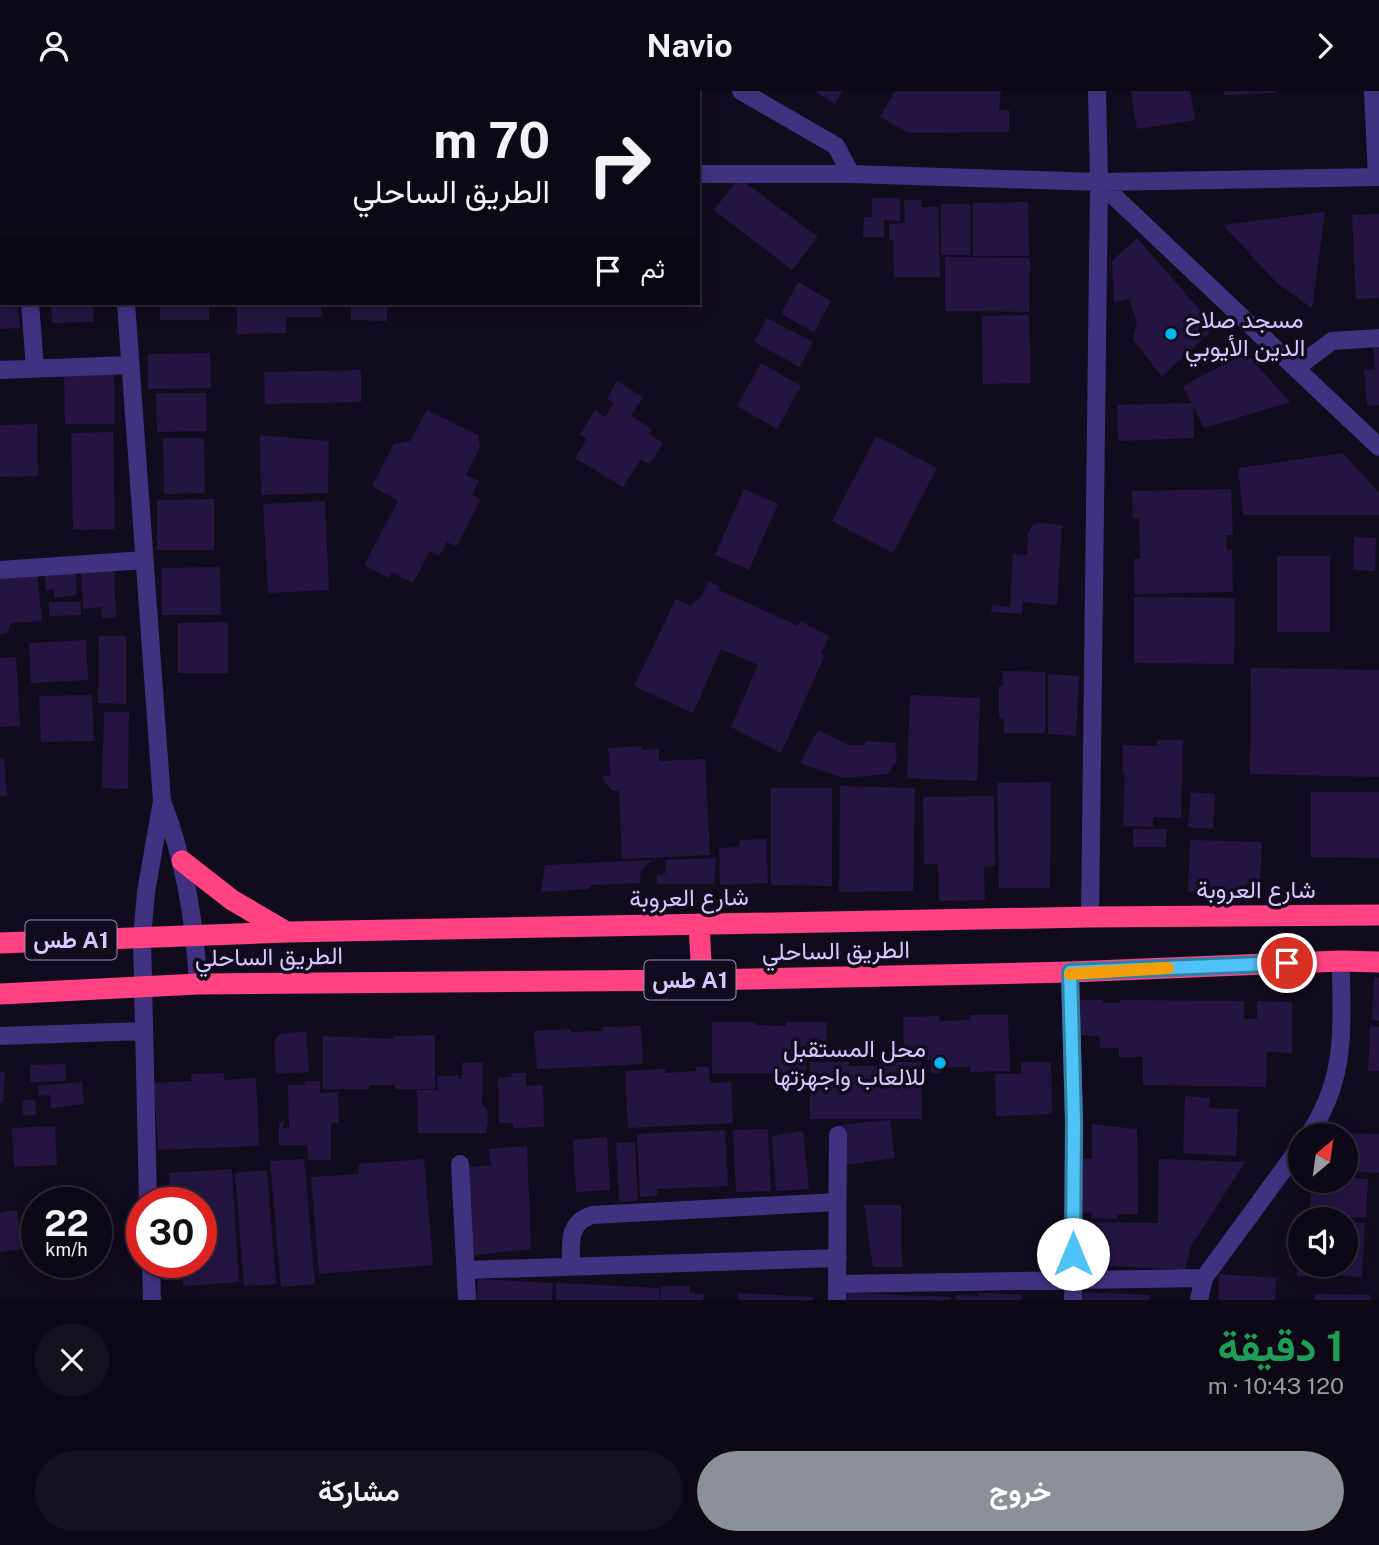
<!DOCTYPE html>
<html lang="ar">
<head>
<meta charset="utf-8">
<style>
  :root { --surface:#0d0816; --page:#16111f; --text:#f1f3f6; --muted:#9a9aa1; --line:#2d2935; --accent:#8c9099 }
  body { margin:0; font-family:"Public Sans",Vazirmatn,sans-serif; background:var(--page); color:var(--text); direction:rtl; height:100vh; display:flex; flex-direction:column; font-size:26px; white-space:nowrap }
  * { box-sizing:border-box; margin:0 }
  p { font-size:23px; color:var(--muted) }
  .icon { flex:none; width:38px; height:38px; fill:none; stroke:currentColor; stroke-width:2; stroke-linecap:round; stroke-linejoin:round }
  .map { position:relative; height:1209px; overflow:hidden; direction:ltr }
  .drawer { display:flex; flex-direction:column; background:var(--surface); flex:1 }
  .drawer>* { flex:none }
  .banner { position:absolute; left:0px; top:0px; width:700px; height:214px; box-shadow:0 4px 18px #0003,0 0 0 2px var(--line); direction:rtl; background:#0d0816; color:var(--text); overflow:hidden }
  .needle { width:46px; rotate:29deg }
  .fabs { position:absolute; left:1288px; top:1032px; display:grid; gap:14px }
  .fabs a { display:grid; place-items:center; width:70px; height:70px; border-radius:50%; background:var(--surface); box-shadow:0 4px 18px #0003,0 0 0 2px var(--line); font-size:35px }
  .speed { position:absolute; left:21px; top:1096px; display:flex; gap:14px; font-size:35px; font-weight:700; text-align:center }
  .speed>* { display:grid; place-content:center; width:91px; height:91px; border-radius:50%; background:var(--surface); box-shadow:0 4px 18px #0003,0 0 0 2px var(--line); line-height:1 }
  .speed small { font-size:18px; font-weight:400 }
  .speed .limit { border:10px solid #d22; background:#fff; color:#111 }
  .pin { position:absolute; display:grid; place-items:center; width:60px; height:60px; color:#fff; margin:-30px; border:4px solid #fff; border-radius:50%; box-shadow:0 2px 7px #0007 }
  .me { position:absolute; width:77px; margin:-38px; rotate:0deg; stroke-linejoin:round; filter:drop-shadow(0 0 5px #0008) }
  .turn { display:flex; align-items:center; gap:24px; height:147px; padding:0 35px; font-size:32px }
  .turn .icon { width:91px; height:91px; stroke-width:2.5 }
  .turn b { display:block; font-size:49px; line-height:60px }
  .then { display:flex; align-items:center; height:66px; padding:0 35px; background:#0003; gap:14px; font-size:26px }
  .round { display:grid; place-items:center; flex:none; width:74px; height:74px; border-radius:37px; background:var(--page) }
  .head { display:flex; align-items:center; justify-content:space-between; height:119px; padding:0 35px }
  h1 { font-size:42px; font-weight:700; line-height:52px; color:#1e9e55 }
  .cta { display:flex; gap:14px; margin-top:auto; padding:14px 35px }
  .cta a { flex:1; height:80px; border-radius:42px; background:var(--accent); color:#fff; font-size:28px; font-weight:700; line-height:80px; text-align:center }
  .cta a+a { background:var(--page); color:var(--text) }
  header { display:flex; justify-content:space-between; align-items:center; height:91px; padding:0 35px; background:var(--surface); font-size:32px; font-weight:700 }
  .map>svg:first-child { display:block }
</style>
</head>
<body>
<header><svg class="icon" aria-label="forward" viewBox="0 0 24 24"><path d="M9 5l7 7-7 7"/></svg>Navio<svg class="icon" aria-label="person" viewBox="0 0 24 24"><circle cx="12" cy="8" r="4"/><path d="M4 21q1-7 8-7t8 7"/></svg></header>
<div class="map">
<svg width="1379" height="1209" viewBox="0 0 1379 1209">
  <rect width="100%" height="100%" fill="#110b1e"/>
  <!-- building -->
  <path fill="#241540" d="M815 0H843L835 13Z
    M895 0H1001L999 19H1009V41L909 42 880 26Z
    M1131 0H1190L1195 29 1137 38Z
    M1224 0H1275V2L1224 4Z
    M739 87 818 146 792 179 714 119Z
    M872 107H900V130L884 129V146H863L864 126H872Z
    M904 109H921V116H938L940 186H894L893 149H889V133L905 132Z
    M1028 111 1029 165H973V112Z
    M941 113H970V164H941Z
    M1325 121 1312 217 1277 192 1223 134Z
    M1379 123V207L1356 208 1352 124Z
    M1137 147 1215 236 1162 286 1133 248 1137 231 1129 208 1114 211 1112 170Z
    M945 166 1030 167 1029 221 945 220Z
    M798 191 831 210 814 241 781 223Z
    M0 212H18L20 237 0 238Z
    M51 212H93L94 231 52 232Z
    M160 212H209V229H160Z
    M237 212H321L322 226H286V242L237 243Z
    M351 212H387V230L351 229Z
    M1029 224 1031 292 983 293 982 225Z
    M767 227 813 251 800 276 754 251Z
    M1373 252H1379V314L1367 315 1364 279 1375 278Z
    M210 262 211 297 148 298V263Z
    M1246 262 1290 311 1204 337 1183 295Z
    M761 272 801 295 777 338 737 315Z
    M64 277H114L115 333H65Z
    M361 279V311L265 313 264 281Z
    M617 290 643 306 631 325 652 338 649 343 663 352 649 374 641 368 623 396 575 367 587 347 580 344 595 319 605 326 614 312 607 308Z
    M156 302H206L207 340 157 341Z
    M1193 312 1194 347 1118 350 1117 314Z
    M427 319 478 344 480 356 466 384 479 390 472 404 481 408 456 456 447 451 439 465 430 460 413 492 392 481 388 487 364 474 398 410 372 395 394 353 410 350Z
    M37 333 38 385 0 386V334Z
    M113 341 115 438 73 439 71 342Z
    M260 344 329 350 328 402 261 404Z
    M876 345 937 377 893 462 832 430Z
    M163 347H204L205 402 164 403Z
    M1343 362 1379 402V424H1243L1238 377Z
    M744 398 778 413 749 479 715 464Z
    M1231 398 1233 444H1226L1227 459 1232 458 1233 501 1135 503 1134 468H1140L1139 427H1133L1132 400Z
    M214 408V459H157V409Z
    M325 410 329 499 268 502 263 413Z
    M1039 432 1062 434 1057 514 1023 511 1022 523 991 521 992 514 1010 516 1013 463 1027 464 1028 442 1032 435Z
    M1354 446 1376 447 1375 480 1353 479Z
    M1277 465H1330V541H1277Z
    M75 476 77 504 54 507V498L46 499 44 478Z
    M114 476 116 527H102L101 516 83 518 81 478Z
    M220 476 221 524H162L161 477Z
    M37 481 42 530 11 532 7 542 0 543V484Z
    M709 490 720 496 719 499 798 535 800 530 829 545 821 563 825 564 781 662 731 636 758 574 721 558 693 622 634 595 676 508 690 515 700 507Z
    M1134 506 1235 507 1234 573 1134 572Z
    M49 511H81V524L49 525Z
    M228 531V582H178V532Z
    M99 545H126V613L98 612Z
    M86 549 88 589 31 592 29 552Z
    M16 566 20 635 0 636V567Z
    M1251 577 1379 579V686L1250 683Z
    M1002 580 1045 581V642H1004V627H999V595H1003Z
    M1048 583 1079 585 1076 645 1048 643Z
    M92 604 94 650 41 651 39 605Z
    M910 604 980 607 977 690 907 687Z
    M104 621H129L128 698 102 697Z
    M818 639 848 654H865L866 650 895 652 897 669 888 683 843 687 800 672Z
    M1157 649H1183L1181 727 1153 726V736L1123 735 1125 682H1122L1123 654 1157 655Z
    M642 655V659L659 658V670L705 668 710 764 622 768 619 700H612L604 690 603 685 611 684 608 657Z
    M0 667H4L7 705H0Z
    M1051 691 1050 797H999L997 692Z
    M840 695 915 697 913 800 839 801Z
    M771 697H832V795L771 794Z
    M1191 701 1215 703 1213 738 1188 736Z
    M1311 701H1379V767L1311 766Z
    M994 705 995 775 984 776 985 809 939 810 938 773H924L923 706Z
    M1133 738H1166V756H1133Z
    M766 748 768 792 720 794 719 757 739 756 740 749Z
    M1190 749 1262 751 1260 793 1248 792 1239 803 1188 801Z
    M716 767 714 793H657V784L665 783 666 769Z
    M652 769 641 779 640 792 591 794 588 798 541 801 545 774Z
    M1374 886 1379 887V930L1372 929Z
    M1078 909H1103V912H1120L1121 909 1244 910V928H1257V910L1292 911V962L1267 961 1266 996 1143 994V966H1119V957H1100L1099 945 1078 944Z
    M970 924H1008L1010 980 970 981V976H941V982H931V969H904L903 926 939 925V930L970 929Z
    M712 931H755V934L786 935V931H827L826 968 805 969 806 982H712Z
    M641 935 643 973 537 978 534 940 571 938V941L602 940V936Z
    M1370 935 1379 936V980H1368Z
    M306 940 309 981 276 983 274 951 279 943Z
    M435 944V998H395V994H369V998H323V945L394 948V945Z
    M483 971 482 1013 487 1019 488 1029 486 1042H418L417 999H438L437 986 458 984V988H462V972Z
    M810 971H849V975H879L880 971H921L922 1028H810Z
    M1021 971H1051L1052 1023 996 1025 995 983H1021Z
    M65 973 66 990 30 991V974Z
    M696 976H709L710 992 731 991 733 1032 628 1037 625 980 665 978V982L696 980Z
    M0 981H5L3 1012H0Z
    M224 982V989L256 987 259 1055 158 1059 154 992 191 990V983Z
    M511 982H526V995L543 994 544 1036 513 1037V1032H499L498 987 512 986Z
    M305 990H320V1002L338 1001 339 1032H331V1069H308L307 1054H279V1031L284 1030 283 1037H289L288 994H305Z
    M82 991 84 1013 51 1017 50 1004 39 1005 38 995Z
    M1185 1005 1210 1007 1209 1017 1238 1018 1236 1065 1183 1062Z
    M22 1009H35L36 1024 23 1025Z
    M890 1029 895 1067 844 1074 839 1034Z
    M1092 1033 1137 1038 1138 1123H1117V1128L1091 1127 1092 1122 1076 1121 1079 1067 1092 1068Z
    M55 1035 57 1074 14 1076 12 1037Z
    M768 1038 771 1100 736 1101 733 1039Z
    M725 1039 728 1095 657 1098V1105L640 1106 637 1043Z
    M803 1040 809 1098 776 1100 772 1045Z
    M1343 1042 1379 1043V1082L1346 1080V1045H1343Z
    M607 1046 610 1099 576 1101 573 1049Z
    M635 1051 638 1110 619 1111 616 1052Z
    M527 1055 531 1158 469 1165 463 1077 491 1074 489 1058Z
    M304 1068 315 1193 281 1196 270 1070Z
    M424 1068 433 1174 319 1183 311 1086 359 1083 358 1073Z
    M1159 1068 1245 1071 1190 1157 1185 1179 1076 1173 1078 1131 1158 1132Z
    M232 1078 239 1191 183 1195 182 1171H201V1111H171L169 1082Z
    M267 1079 276 1193 244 1195 235 1082Z
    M1346 1086 1368 1088 1366 1127 1310 1124 1311 1090H1346Z
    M864 1114H901L902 1176H873Z
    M17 1119 22 1158 0 1161V1122Z
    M1346 1131 1365 1132 1362 1186 1333 1184V1174H1346Z
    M1298 1156H1300V1174H1324V1186L1297 1185Z
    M1219 1183 1276 1187 1275 1209H1218Z
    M478 1188 553 1192 552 1209H477Z
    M556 1192 659 1197V1209H556Z
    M661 1195H690L689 1202 704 1203 703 1209H660Z
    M1078 1201 1150 1204V1209H1077Z
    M738 1202 813 1206V1209H738Z
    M847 1202 951 1206V1209H847Z
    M979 1202 1022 1204V1209H955L956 1204 978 1205Z
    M1315 1203 1370 1204V1209H1315Z"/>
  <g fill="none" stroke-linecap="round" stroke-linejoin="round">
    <!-- street -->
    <path stroke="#413280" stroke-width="18" d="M11 0 12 2
      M108 0V2
      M214 0V2
      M358 0V2
      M741 0 836 55 851 83
      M1373 0 1377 86
      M491 2V0
      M0 62H2
      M698 83H851L1099 91 1379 86
      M1099 91 1379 356
      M30 212 35 277
      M126 212 162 710C185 770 195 829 198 893
      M1296 277 1332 250 1379 247
      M0 279 130 274
      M0 479 144 469
      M1090 826 1099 91 1097 0
      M1070 881 1074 1031 1073 1209
      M0 945 143 940
      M1308 1045C1348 985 1341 938 1341 870
      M460 1073 467 1209
      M148 1111 142 847 146 801 162 710
      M151 1171 152 1209
      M571 1175C571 1153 567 1132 592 1124L837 1111
      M466 1179 838 1167
      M837 1193 1204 1187
      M837 1209 838 1044
      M1199 1209 1204 1187 1300 1056"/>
    <!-- highway -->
    <path stroke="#ff4282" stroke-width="21" d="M182 770 232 809 285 840
      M699 833 702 889
      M0 852 287 841 1090 826 1379 824
      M0 903 198 893 702 889 1070 881 1341 870 1379 871"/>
  </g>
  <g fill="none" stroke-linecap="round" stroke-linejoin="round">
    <!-- route casing -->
    <g stroke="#337fa1" stroke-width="18">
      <path id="route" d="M1073 1163 1074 1031 1070 881 1287 872"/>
    </g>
    <!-- route -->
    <use href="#route" stroke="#4fc3f7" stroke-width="12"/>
    <!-- slow -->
    <path stroke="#f59e0b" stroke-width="12" d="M1070 883 1168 877"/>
  </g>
  <!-- markers -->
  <g fill="#00b7f2" stroke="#110b1e" stroke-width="2.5">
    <circle cx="1171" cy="243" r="7"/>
    <circle cx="940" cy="972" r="7"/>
  </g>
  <g text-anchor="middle" stroke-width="7" stroke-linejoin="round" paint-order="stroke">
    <!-- shield labels -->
    <g fill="#110b1e" stroke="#9b8fbc" stroke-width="2">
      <rect x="25.5" y="829.5" width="91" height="39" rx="5"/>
      <rect x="644.5" y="869.5" width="91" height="39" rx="5"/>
    </g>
    <g font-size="23" font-weight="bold" fill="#d6c7ff">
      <text x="71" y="857">طس A1</text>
      <text x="690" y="897">طس A1</text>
    </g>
    <!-- poi labels -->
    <g font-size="24" fill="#d6c7ff" stroke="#110b1e" text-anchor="start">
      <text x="1185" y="237">مسجد صلاح<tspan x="1185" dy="28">الدين الأيوبي</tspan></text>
      <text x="926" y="966" text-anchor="end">محل المستقبل<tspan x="926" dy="28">للالعاب واجهزتها</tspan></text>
    </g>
    <!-- street labels -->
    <g font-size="24" fill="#d6c7ff" stroke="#110b1e">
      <text x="1256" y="807">شارع العروبة</text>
      <text transform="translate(689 807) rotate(-1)" y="8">شارع العروبة</text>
      <text transform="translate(836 860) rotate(-1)" y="8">الطريق الساحلي</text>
      <text transform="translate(269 866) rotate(-1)" y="8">الطريق الساحلي</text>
    </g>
  </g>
</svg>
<div class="fabs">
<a><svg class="needle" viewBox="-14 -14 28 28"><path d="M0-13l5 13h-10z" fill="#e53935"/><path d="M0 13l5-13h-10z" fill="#9a9aa1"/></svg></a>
<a><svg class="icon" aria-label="sound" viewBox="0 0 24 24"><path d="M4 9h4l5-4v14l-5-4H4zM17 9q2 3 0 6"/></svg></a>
</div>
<div class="speed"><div>22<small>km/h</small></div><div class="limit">30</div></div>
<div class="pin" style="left:1287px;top:872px;background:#d93025"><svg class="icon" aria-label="arrive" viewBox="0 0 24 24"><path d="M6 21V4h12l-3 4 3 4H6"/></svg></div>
<svg class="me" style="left:1073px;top:1163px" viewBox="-20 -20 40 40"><circle r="19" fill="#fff"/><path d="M0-13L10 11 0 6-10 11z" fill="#4fc3f7"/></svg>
<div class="banner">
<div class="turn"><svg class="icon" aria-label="right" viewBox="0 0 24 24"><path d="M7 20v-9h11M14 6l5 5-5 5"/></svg><div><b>70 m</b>الطريق الساحلي</div></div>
<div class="then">ثم<svg class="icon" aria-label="arrive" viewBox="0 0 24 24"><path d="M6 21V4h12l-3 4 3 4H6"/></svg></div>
</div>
</div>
<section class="drawer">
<div class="head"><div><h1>1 دقيقة</h1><p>120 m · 10:43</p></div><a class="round"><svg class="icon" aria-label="close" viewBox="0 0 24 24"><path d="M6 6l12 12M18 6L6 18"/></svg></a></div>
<div class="cta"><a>خروج</a><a>مشاركة</a></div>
</section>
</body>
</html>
